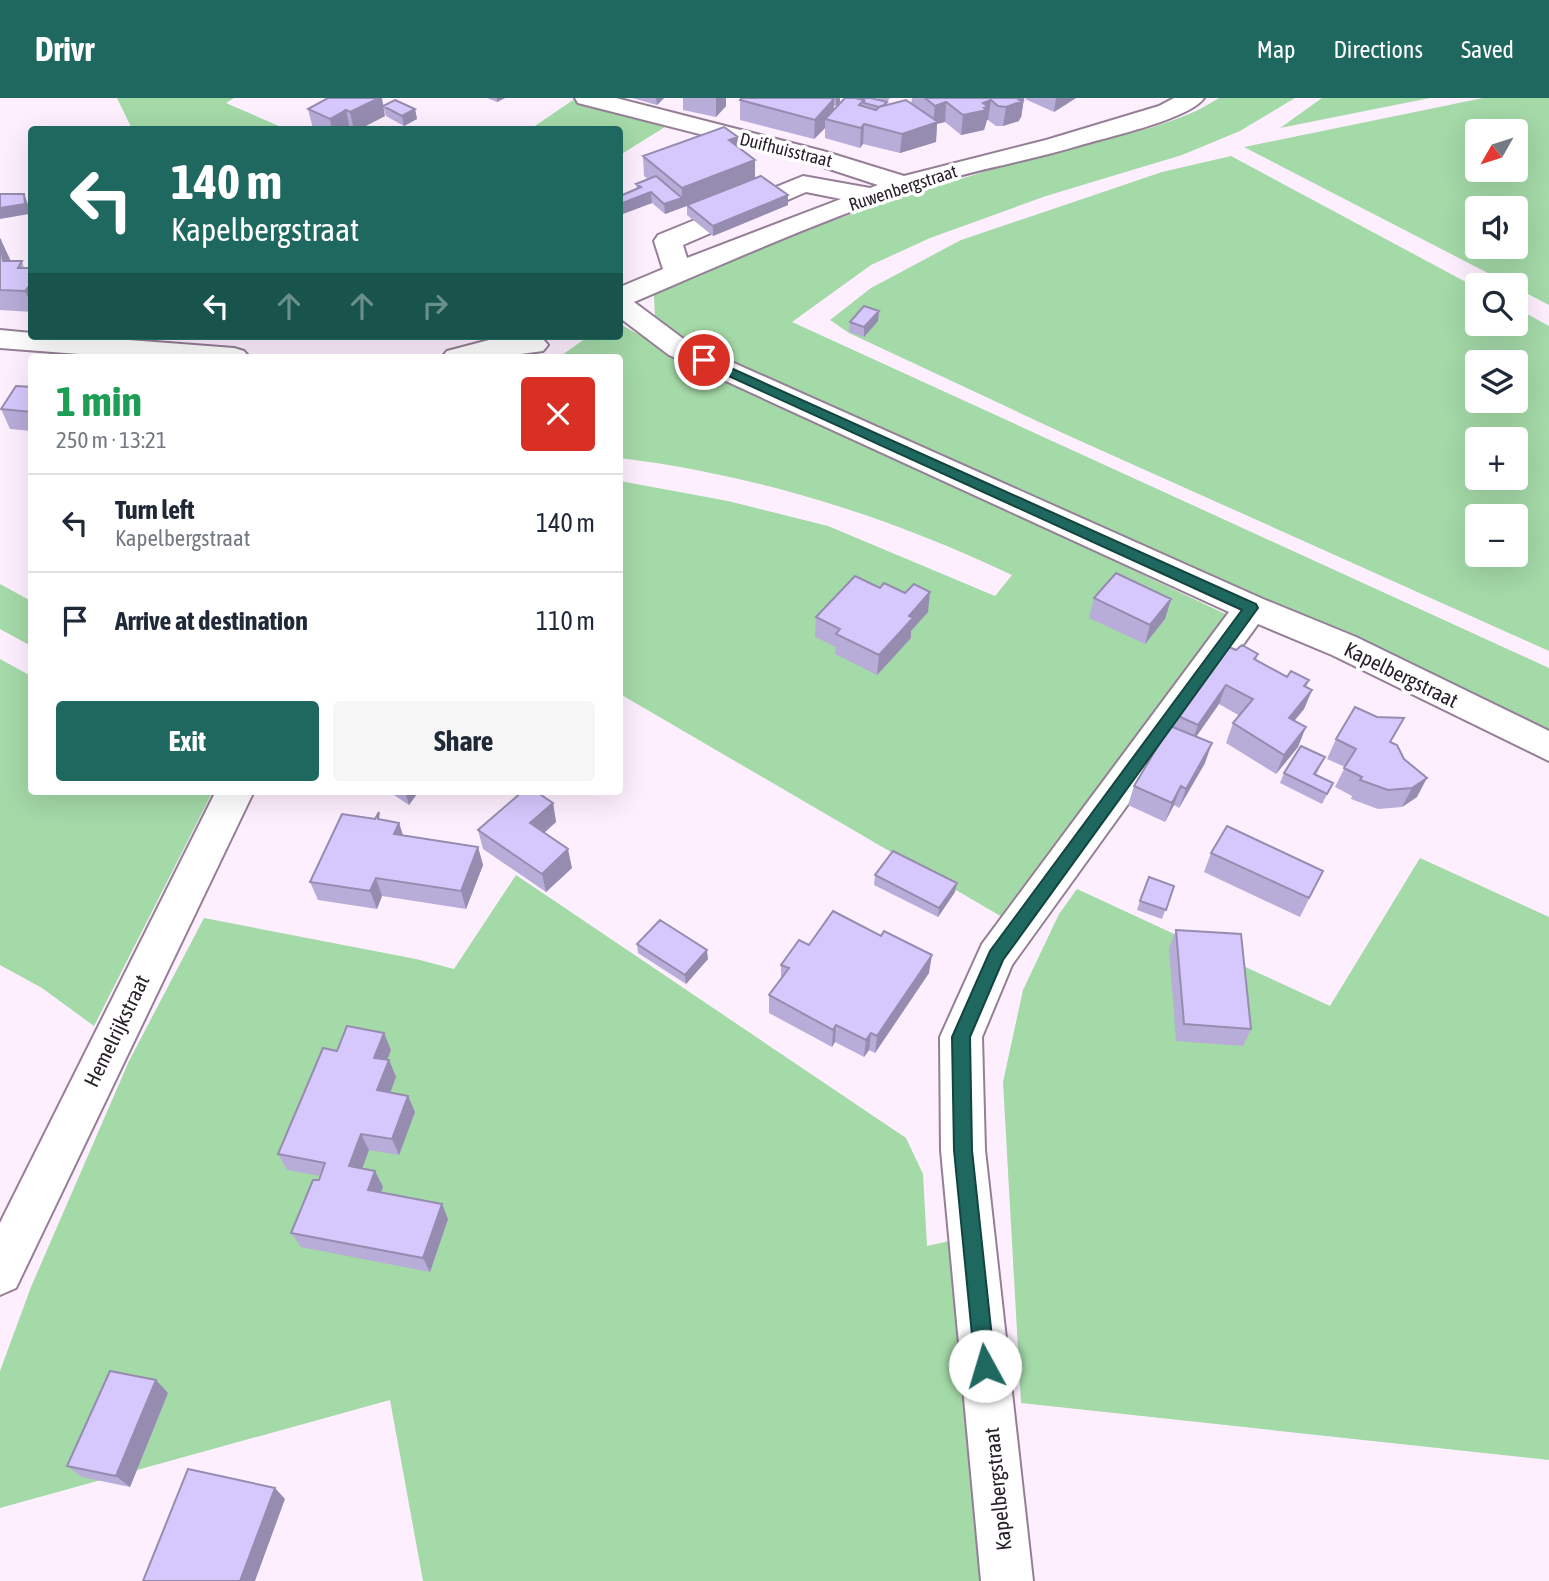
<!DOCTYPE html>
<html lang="en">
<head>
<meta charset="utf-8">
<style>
  :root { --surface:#fff; --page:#f6f6f7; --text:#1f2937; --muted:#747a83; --line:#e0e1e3; --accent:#1f6860 }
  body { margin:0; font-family:"Asap Condensed",sans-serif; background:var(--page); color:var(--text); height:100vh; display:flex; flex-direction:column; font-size:26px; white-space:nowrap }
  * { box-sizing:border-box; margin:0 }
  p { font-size:23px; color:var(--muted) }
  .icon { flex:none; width:38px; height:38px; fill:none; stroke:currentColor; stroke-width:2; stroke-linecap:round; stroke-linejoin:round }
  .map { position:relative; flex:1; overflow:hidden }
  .details { position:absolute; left:28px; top:256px; width:595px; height:441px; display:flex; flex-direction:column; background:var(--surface); border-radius:7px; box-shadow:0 7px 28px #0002 }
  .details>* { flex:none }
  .top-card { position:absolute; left:28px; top:28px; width:595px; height:214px; border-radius:7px; box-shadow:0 7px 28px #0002; background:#1f6860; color:#fff; overflow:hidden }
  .needle { width:46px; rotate:231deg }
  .tools { position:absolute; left:1465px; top:21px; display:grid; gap:14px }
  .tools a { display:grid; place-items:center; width:63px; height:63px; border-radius:7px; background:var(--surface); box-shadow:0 7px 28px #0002; font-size:35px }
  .pin { position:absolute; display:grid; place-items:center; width:60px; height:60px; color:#fff; margin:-30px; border:4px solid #fff; border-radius:50%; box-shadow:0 2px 7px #0007 }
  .me { position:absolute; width:77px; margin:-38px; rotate:354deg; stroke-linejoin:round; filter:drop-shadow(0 0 5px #0008) }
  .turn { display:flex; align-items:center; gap:24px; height:147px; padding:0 28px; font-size:32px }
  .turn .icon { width:91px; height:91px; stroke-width:2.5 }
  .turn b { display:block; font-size:49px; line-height:60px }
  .lanes { display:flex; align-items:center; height:66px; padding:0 28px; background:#0003; justify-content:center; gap:35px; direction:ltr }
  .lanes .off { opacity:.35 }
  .round { display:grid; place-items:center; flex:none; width:74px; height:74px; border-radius:7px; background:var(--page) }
  .summary { display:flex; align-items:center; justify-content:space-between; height:119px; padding:0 28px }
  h1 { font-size:42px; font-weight:700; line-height:52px; color:#1e9e55 }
  .primary-button { display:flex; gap:14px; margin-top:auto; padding:14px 28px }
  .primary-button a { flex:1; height:80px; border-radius:7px; background:var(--accent); color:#fff; font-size:28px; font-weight:700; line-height:80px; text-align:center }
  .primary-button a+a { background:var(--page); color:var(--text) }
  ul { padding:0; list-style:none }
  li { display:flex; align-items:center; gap:21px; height:98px; padding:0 28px; border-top:2px solid var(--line) }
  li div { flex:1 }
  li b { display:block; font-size:26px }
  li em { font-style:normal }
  header { display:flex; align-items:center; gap:42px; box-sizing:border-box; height:98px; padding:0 35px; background:var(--accent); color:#fff }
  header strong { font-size:33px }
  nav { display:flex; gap:38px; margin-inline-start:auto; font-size:24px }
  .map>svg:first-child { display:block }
</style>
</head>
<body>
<header>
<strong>Drivr</strong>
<nav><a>Map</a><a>Directions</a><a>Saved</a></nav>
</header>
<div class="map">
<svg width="1549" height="1483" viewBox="0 0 1549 1483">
  <rect width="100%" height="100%" fill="#feefff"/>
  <!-- green -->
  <path fill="#a4d9a8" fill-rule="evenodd" d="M117 0H234L226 5 286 31H132Z
    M1219 0H1295L1240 33 1182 57 1046 98 930 140 871 167 792 224 1549 570V637L680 242 655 221 654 196C773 139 900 98 1027 61 1086 43 1168 34 1219 0Z
    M1322 0H1430L1280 30Z
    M1483 0H1549V207L1516 190V187H1511L1244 49ZM1477 33H1516V72H1477ZM1477 110H1516V149H1477Z
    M573 2 665 29 620 57V32H529Z
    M1231 58 1477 190V226H1516V210L1549 228V553L1067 337 849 235 830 222 871 190 961 142 1162 74ZM1477 264H1516V303H1477ZM1477 341H1516V380H1477ZM1477 418H1516V457H1477Z
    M620 226 705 274 921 371 1236 521 1009 823 620 596V383L728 403 828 428 995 498 1012 477C888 418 756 377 620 360V259H559L589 238H620Z
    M0 486 31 503V548L0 531Z
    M0 561 31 578 32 693H213L94 928 42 890 0 867Z
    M1420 760 1549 819V1362L1021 1305 1003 984 1023 892 1059 816 1077 791 1330 908Z
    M516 777 906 1040 923 1076 927 1148 962 1140 987 1483H423L390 1302 0 1410V1273L31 1189 129 963 204 820 416 861 454 871Z"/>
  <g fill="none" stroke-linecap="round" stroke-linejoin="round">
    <!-- minor casing -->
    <g stroke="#957f96" stroke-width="4">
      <path id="minor" d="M575 0H616L823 53 904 78 1046 42 1159 8 1174 0H1204C1190 21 1108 39 1081 47 1025 64 966 73 911 92 817 124 725 165 634 204L689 245 1263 501 1356 539 1549 633V663L1332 557 1258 526 1012 867 982 939 985 1052 1033 1483H981L941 1052 940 939 982 846 1229 514 669 257 620 220V189L663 171 654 143 658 137 803 78 870 90 878 87 805 63 578 5ZM806 94 841 101 687 160 683 147Z
        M0 232 32 235V238H76L234 250 244 253 249 259H118L0 250Z
        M533 238 543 241 548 247 543 253 499 259H442L447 253 489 242Z
        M216 693H254L16 1190 0 1197V1125Z"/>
    </g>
    <!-- minor -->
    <use href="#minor" fill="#fff" fill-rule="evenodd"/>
  </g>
  <!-- wall -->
  <path fill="#b8acd9" d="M328 0 385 18 358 32H314L313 31 308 11Z
    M487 0H505L497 4Z
    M632 0H664L657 7Z
    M683 0H726V8L716 19 683 12Z
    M742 0H840V4L836 8H834V12L878 1V0H890L887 4V7L911 6 912 0H1024L1021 20H1020L1019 23 1003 28H996L988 22H987L984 32 961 37 945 24 937 26 936 44 900 55 863 46 860 50 825 40V30L814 41 740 22V2Z
    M1026 0H1076L1054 14 1025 1Z
    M383 8 415 11 417 21 404 28 386 18Z
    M738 49 755 62V80L788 97V107L713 138 687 117V108L665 116 652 105 620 117V98L637 91 636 86 648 81 644 78 643 58Z
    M0 140 10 163H22L24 170H32V214L0 212Z
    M879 213 878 223 864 239 849 234 850 224Z
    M32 289V333L10 331 1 311Z
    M1094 500 1171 501 1165 521 1145 546 1089 520Z
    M928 514 911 533V540L877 577 835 556 836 549 815 539 816 519Z
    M1236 552 1258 556 1256 562 1287 579 1309 582 1306 589 1312 592 1304 611 1294 623 1298 649 1276 676 1226 645 1233 625 1240 618 1219 606 1196 639 1205 665 1179 710 1174 707 1165 724 1128 707 1134 688 1173 629 1176 617Z
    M1336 641 1392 645 1417 699 1402 709 1378 711 1351 701 1352 698 1335 689 1345 669 1327 661Z
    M1325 659 1316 677 1333 685 1322 706 1280 685 1284 675Z
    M388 693H419L409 707Z
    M553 705 556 724 544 735 572 770 546 794 483 751 478 732Z
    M382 722 399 725 403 737 478 749 483 767 466 811 382 798 377 811 318 802 310 784Z
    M1211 755 1323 773 1300 819 1204 774Z
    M875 777 955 794 938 819 874 787Z
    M1174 788 1162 821 1137 812 1140 803Z
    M1176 832 1251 931 1243 948 1176 943 1169 850Z
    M637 846 708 861 686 886 638 855Z
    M809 847 929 875 875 955 869 952 864 959 835 944 832 949 769 915V897L781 881V867Z
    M391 952 387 962H389L396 979 390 994 408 998 415 1014 399 1057 369 1052 362 1071 375 1073 383 1089 381 1094 442 1106 448 1121 430 1174 301 1149 291 1135 321 1078 287 1072 278 1056 337 953Z
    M168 1295 130 1389 82 1379 67 1368Z"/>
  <!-- shaded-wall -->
  <path fill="#968cb0" d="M379 0H382L385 18 358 32H354L350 14Z
    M497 0H505L497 4Z
    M656 0H664L657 7Z
    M716 0H726V8L716 19Z
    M836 0H840V4L836 8Z
    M1024 0 1021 20H1020L1019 23 1003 28 1006 9Z
    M1056 0H1076L1054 14Z
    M834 1 833 21H825V30L814 41 815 22Z
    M991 2 988 22H987L984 32 961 37 963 17 983 5Z
    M946 4 945 24 937 26 936 44 900 55 902 36 933 25 935 8Z
    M415 11 417 21 404 28 402 18Z
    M346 12 350 32H332L330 21Z
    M864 26 863 46 860 50 861 30Z
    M738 39V59L729 42Z
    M755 62V82L665 116 664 106 682 100V90Z
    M651 94 652 105 620 117V106Z
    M24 96 28 106 29 116 0 121V110Z
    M788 97V107L713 138V128Z
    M0 140 10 161 12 183 3 163 0 150Z
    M32 184V208L25 193Z
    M879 213 878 223 864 239V229Z
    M930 494 928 514 911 533V540L877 577 879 557 909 518Z
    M1171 501 1165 521 1145 546 1150 527Z
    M1226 587 1219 606 1191 646 1198 627Z
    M1312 592 1304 611 1281 639 1289 620Z
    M1306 629 1298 649 1276 676 1284 657Z
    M1212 645 1205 665 1179 710 1186 691Z
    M1427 680 1417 699 1402 709 1412 690Z
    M1181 688 1174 707 1165 724 1172 705Z
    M405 693H419L409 707Z
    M553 705 556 724 534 744 530 725Z
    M399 725 405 744 394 736Z
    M478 749 483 767 466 811 461 793Z
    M568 751 572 770 546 794 542 776Z
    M376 780 382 798 377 811 370 793Z
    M957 785 955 794 938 819 939 810Z
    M707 852 708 861 686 886 685 877Z
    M932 857 929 875 875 955 877 938Z
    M836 927 835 944 832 949 833 932Z
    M384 935 391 952 381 977 374 960Z
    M871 935 869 952 864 959 866 942Z
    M389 962 396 979 385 1009 377 992Z
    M408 998 415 1014 399 1057 392 1041Z
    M361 1036 369 1052 357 1084 349 1068Z
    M375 1073 383 1089 376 1107 368 1092Z
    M442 1106 448 1121 430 1174 423 1160Z
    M156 1282 168 1295 130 1389 116 1378Z
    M275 1390 285 1401 255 1483H240Z"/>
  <!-- building -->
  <path fill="#d6c8fc" stroke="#968cb0" stroke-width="2" d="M328 0H379L350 14 346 12 330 21 308 11Z
    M742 0H830L834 1 815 22 740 2Z
    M845 0H855L864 2 859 7 876 12 879 9 906 2 938 24 902 36 864 26 861 30 825 21Z
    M855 0H871L887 4 884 7 879 9 864 5V2Z
    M925 0H1024L1019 2 1022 3 1006 9 998 8 991 2 983 5 988 9 984 10 987 12 963 17 946 4 935 8Z
    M395 2 415 11 402 18 383 8Z
    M724 29 738 39 729 42 755 62 682 90 643 58Z
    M656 78 682 100 664 106 651 94 620 106V98L641 89 636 86Z
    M761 78 788 97 713 128 687 107Z
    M0 96H24L25 106 0 110Z
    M0 141 3 163H22L18 170H32V184L25 193 0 192Z
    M864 208 879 213 864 229 850 224Z
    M16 288 32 289V314L1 311Z
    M1116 475 1171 501 1150 527 1094 500Z
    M855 478 880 490 884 485 905 495 914 486 930 494 909 518 913 520 879 557 836 536 840 531 816 519Z
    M1242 547 1258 556 1254 561 1287 579 1291 573 1309 582 1304 588 1312 592 1289 620 1306 629 1284 657 1233 625 1253 601 1226 587 1198 627 1176 617 1206 576 1229 549 1236 552Z
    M1355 609 1377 619 1404 620 1390 644 1397 647 1404 661 1427 680 1412 690 1388 692 1360 682 1362 679 1344 670 1356 651 1336 641Z
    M1170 628 1212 645 1186 691 1181 688 1172 705 1134 688Z
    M1301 648 1325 659 1314 676 1333 685 1327 696 1284 675Z
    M523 693H535L553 705 530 725 568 751 542 776 478 732Z
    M379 714 378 721 399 725 394 736 478 749 461 793 376 780 370 793 310 784 342 716 375 721Z
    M1227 728 1323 773 1309 800 1211 755Z
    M893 753 957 785 939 810 875 777Z
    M1149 779 1174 788 1166 812 1140 803Z
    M833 813 881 838 884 833 932 857 877 938 871 935 866 942 836 927 833 932 769 897 789 870 781 867 799 842 809 847Z
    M660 822 707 852 685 877 637 846Z
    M1176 832 1241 836 1251 931 1184 926Z
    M347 928 384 935 374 960 389 962 377 992 408 998 392 1041 361 1036 349 1068 375 1073 368 1092 442 1106 423 1160 291 1135 313 1082H319L325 1065 278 1056 323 950 337 953Z
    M110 1273 156 1282 116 1378 67 1368Z
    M188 1371 275 1390 240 1483H143Z"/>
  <!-- route -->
  <path fill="#1f6860" stroke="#14443e" stroke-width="2" d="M704 258 1256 506 1258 510 1003 862 970 939 972 1052 995 1268 992 1275 985 1278 978 1275 975 1268 954 1052 952 939 990 853 1242 512 700 265 698 262Z"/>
  <g text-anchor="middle" stroke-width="7" stroke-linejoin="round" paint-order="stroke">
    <!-- far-street labels -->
    <g font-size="18" fill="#29212a" stroke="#fff">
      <text transform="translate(786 52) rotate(14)" y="6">Duifhuisstraat</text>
      <text transform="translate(903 90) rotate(-18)" y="6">Ruwenbergstraat</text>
    </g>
    <!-- street labels -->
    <g font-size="21" fill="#29212a" stroke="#fff">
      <text transform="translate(1401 577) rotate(26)" y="7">Kapelbergstraat</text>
      <text transform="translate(117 933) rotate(-64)" y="7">Hemelrijkstraat</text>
      <text transform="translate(998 1391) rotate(-96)" y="7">Kapelbergstraat</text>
    </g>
  </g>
</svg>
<div class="tools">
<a><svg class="needle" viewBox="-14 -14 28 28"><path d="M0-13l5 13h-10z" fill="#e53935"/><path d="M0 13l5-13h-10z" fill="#747a83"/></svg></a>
<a><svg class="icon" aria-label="sound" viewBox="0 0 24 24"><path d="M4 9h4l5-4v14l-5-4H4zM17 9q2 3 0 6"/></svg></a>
<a><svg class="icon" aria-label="search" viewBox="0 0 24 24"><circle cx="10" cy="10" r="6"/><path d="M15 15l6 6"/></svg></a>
<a><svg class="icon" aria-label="layers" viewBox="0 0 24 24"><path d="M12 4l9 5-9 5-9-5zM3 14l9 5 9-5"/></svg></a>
<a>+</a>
<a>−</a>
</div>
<div class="pin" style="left:704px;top:262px;background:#d93025"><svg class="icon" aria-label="arrive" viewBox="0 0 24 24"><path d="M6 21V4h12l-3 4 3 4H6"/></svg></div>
<svg class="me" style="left:985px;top:1268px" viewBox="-20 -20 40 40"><circle r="19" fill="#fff"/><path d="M0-13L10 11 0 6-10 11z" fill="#1f6860"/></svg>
<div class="top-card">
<div class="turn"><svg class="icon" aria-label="left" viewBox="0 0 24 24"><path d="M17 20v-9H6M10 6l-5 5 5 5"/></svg><div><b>140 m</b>Kapelbergstraat</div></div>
<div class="lanes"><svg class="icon" aria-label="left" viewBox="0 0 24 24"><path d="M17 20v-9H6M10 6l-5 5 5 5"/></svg><svg class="icon off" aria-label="ahead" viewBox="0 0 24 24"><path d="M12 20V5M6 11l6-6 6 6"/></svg><svg class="icon off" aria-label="ahead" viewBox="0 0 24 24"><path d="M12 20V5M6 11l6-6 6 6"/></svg><svg class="icon off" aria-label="right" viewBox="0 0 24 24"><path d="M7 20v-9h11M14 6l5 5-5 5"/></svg></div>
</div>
<section class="details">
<div class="summary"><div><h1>1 min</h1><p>250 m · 13:21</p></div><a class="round" style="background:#d93025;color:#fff"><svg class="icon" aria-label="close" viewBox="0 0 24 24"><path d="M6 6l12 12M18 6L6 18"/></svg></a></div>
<ul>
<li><svg class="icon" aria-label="left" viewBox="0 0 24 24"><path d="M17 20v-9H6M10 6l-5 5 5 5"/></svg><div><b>Turn left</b><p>Kapelbergstraat</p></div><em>140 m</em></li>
<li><svg class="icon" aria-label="arrive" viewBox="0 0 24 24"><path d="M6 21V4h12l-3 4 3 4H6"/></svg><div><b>Arrive at destination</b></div><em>110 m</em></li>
</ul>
<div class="primary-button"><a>Exit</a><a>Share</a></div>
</section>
</div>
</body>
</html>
